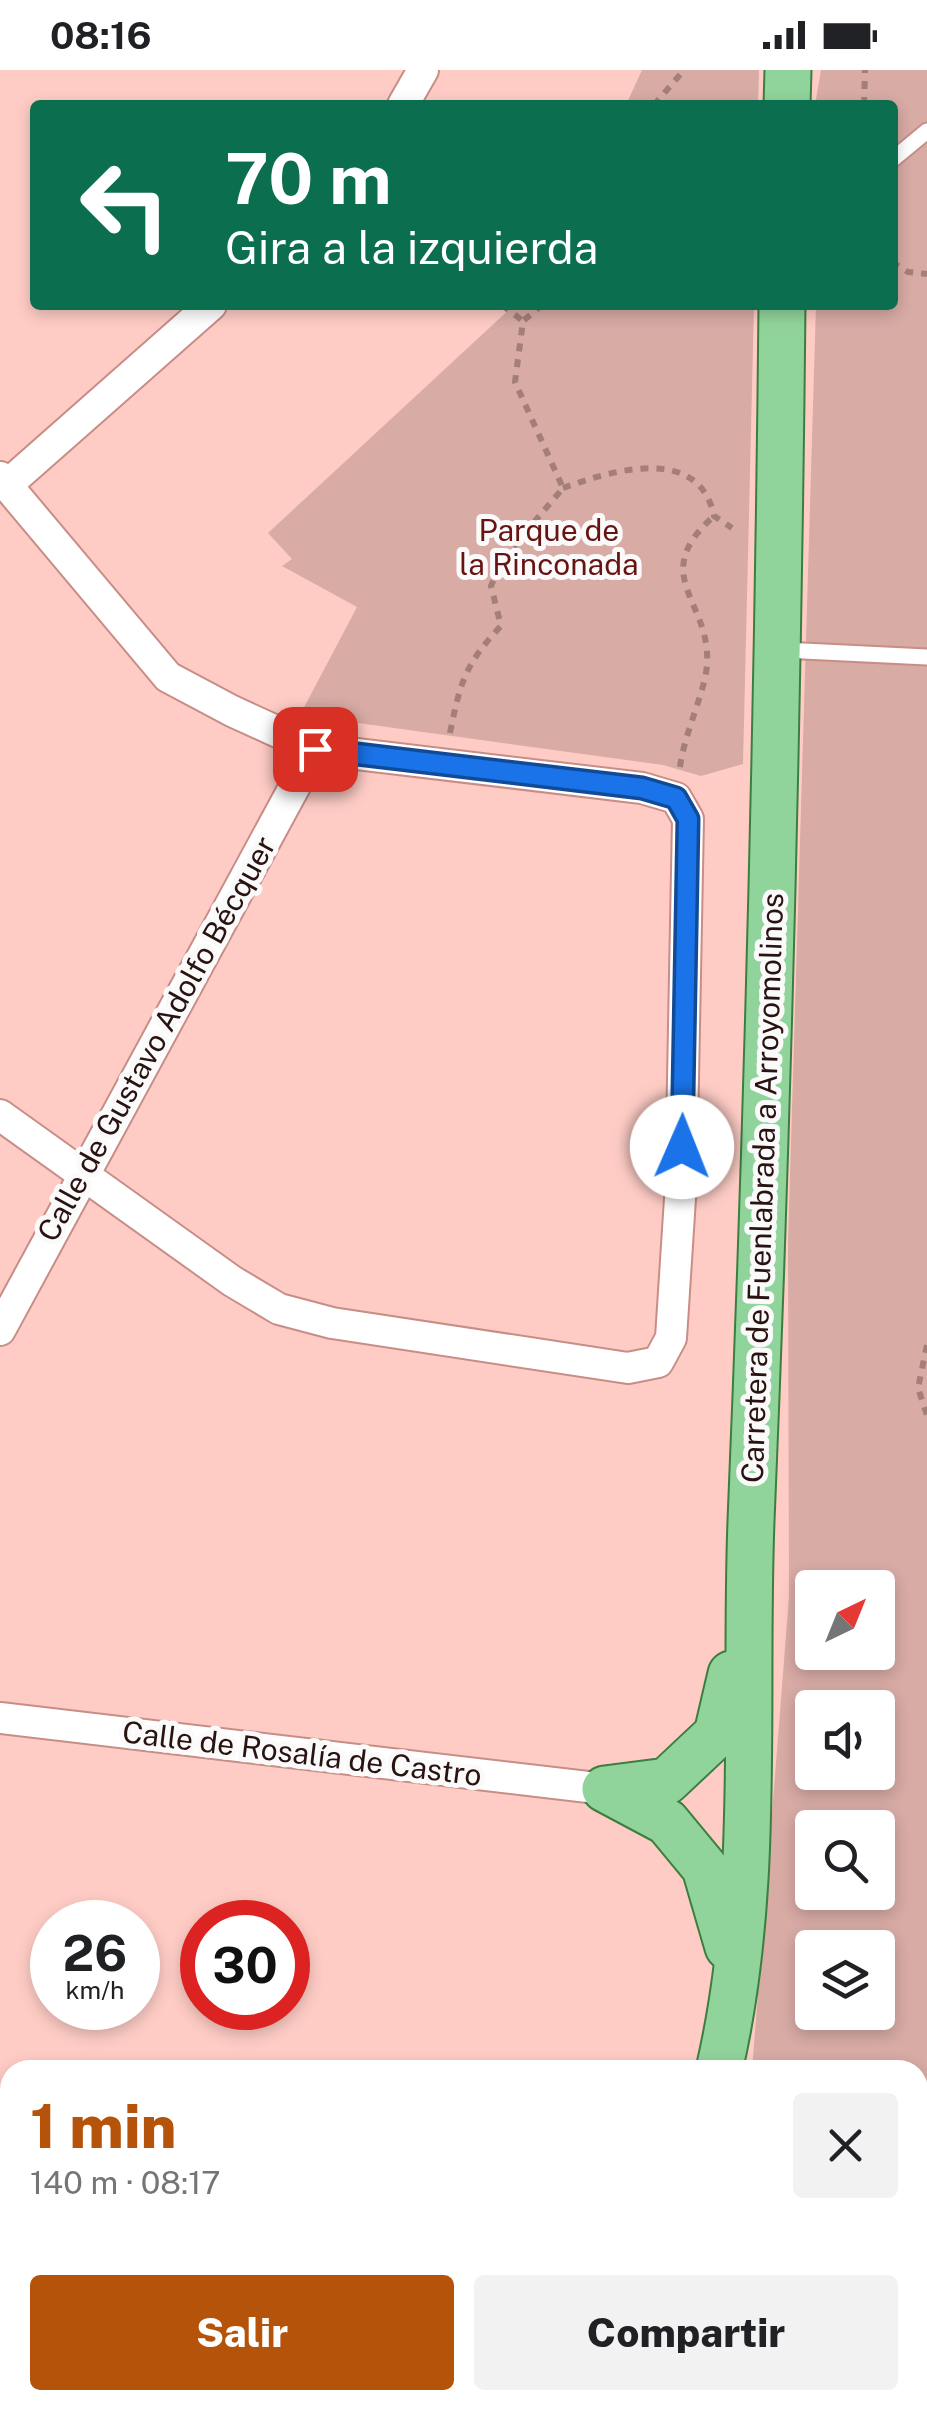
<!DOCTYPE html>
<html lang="es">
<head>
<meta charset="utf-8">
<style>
  :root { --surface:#fff; --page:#f2f2f2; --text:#202124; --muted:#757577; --accent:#b45309 }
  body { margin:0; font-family:"Public Sans",sans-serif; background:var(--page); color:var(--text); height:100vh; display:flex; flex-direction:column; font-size:38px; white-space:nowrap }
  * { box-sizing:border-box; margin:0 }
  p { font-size:32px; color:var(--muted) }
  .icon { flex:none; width:55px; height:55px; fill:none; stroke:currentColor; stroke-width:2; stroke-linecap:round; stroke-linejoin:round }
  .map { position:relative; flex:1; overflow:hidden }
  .panel { position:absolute; left:0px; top:1990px; width:928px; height:350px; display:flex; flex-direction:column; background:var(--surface); border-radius:30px 30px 0 0; box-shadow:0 5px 15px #0003 }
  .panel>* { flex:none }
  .banner { position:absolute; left:30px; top:30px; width:868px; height:210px; border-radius:10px; box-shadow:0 5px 15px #0003; background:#0b6e4f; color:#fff; overflow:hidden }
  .needle { width:65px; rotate:43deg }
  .tools { position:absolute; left:795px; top:1500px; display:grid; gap:20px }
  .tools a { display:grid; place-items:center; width:100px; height:100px; border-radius:10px; background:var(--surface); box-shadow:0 5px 15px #0003; font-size:50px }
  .speed { position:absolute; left:30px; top:1830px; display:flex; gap:20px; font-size:50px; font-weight:700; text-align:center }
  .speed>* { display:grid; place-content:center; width:130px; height:130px; border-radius:50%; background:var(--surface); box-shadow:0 5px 15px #0003; line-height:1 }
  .speed small { font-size:25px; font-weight:400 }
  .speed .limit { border:15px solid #d22; background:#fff; color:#111 }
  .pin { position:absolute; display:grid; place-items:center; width:85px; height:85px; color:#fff; margin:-42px; border-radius:20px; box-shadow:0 5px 15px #0006 }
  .me { position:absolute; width:110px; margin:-55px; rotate:1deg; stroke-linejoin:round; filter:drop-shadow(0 0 8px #0008) }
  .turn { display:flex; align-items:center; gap:35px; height:210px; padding:0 30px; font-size:45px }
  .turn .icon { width:130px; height:130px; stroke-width:2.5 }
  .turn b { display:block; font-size:70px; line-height:85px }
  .round { display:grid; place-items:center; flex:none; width:105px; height:105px; border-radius:10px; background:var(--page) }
  .headline { display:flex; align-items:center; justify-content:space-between; height:170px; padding:0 30px }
  h1 { font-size:60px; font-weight:800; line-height:75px; color:var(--accent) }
  .button { display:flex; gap:20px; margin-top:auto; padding:20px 30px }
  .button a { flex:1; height:115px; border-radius:10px; background:var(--accent); color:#fff; font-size:40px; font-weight:800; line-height:115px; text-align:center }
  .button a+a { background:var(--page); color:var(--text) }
  .status { display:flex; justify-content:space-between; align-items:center; height:70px; padding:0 50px; background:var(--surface); direction:ltr }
  .status svg { height:28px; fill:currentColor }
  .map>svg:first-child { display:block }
</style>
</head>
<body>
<div class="status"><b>08:16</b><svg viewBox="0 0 49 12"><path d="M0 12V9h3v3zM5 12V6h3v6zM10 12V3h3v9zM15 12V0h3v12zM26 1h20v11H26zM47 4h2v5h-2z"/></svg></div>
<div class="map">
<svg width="927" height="2340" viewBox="0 0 927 2340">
  <rect width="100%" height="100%" fill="#feccc5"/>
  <!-- green -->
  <path fill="#d8aba5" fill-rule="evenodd" d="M642 0H759L758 35H626Z
    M821 0H927V2340H626L629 2330H918V2000H752L789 1527 788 1173 816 235H892V35H815ZM812 1518H878V1582H812ZM812 1638H878V1702H812ZM812 1758H878V1822H812ZM812 1878H878V1942H812Z
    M514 235H754L743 694 701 706 663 695 300 645 357 537 282 496 292 489 268 463Z"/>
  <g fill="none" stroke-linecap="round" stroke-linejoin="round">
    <!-- service casing -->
    <g stroke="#c88d86" stroke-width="19">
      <path id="service" d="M892 90 927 61
        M783 580 927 587"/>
    </g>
    <!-- minor casing -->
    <g stroke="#c88d86" stroke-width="34">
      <path id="minor" d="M403 35 423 0
        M0 407 168 607 232 641 315 679 642 718 676 728 688 749 681 1113 671 1268 658 1292 628 1298 332 1253 279 1239 232 1211 0 1045
        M7 415 211 235
        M0 1260 315 679
        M0 1648 605 1719"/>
    </g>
    <!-- primary casing -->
    <g stroke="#3c7e40" stroke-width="49">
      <path id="primary" d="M787 35 788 0
        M605 1719 667 1711 717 1664 731 1604
        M605 1719 667 1752 705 1798 728 1877
        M719 2000C761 1821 744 1633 751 1451 768 1046 778 641 782 235
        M599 2340 603 2330"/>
    </g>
    <!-- path -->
    <path stroke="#a47e79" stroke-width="6" stroke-dasharray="8 8" stroke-linecap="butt" d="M654 35 684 0
      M864 35 865 0
      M892 192 908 202 927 204
      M502 235 523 251
      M563 418C610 401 699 373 714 446L732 458
      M450 663C460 613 465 594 501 556L491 516 502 490 563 418 515 312 523 251 542 235
      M680 697C684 667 698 638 705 608 721 534 642 510 714 446
      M927 1275 918 1318 927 1345
      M918 2312 927 2303
      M889 2340 899 2330"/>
    <!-- service -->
    <use href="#service" stroke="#fff" stroke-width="15"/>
    <!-- minor -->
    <use href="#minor" stroke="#fff" stroke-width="30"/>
    <!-- primary -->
    <use href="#primary" stroke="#90d49b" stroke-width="45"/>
  </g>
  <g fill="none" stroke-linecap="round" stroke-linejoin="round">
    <!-- route casing -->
    <g stroke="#114b97" stroke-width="25">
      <path id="route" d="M315 679 642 718 676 728 688 749 682 1077"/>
    </g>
    <!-- route -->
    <use href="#route" stroke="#1a73e8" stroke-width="18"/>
  </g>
  <g text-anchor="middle" stroke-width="10" stroke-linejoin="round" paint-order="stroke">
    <!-- park labels -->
    <g font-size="30" fill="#671312" stroke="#fafafa">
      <text x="549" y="471">Parque de<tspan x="549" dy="34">la Rinconada</tspan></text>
    </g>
    <!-- street labels -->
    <g font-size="30" fill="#291311" stroke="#fafafa">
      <text transform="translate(157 969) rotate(-61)" y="10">Calle de Gustavo Adolfo Bécquer</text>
      <text transform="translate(763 1118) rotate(-88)" y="10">Carretera de Fuenlabrada a Arroyomolinos</text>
      <text transform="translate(302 1684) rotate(7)" y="10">Calle de Rosalía de Castro</text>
    </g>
  </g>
</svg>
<div class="tools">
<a><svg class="needle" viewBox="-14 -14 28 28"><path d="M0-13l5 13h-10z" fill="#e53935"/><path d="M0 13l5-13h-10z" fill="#757577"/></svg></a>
<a><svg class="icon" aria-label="sound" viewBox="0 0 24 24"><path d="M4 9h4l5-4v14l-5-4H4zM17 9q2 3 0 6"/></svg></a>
<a><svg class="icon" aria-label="search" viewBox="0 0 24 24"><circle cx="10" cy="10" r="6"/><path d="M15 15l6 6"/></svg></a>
<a><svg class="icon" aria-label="layers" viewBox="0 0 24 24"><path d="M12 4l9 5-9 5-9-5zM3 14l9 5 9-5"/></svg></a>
</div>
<div class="speed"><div>26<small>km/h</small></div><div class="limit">30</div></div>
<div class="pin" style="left:315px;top:679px;background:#d93025"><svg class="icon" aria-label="arrive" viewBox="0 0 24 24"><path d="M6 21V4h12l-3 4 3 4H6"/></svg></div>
<svg class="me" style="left:682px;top:1077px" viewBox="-20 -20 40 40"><circle r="19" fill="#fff"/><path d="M0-13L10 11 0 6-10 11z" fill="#1a73e8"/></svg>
<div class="banner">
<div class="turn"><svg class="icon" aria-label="left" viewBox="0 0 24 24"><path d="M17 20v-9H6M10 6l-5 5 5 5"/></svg><div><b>70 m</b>Gira a la izquierda</div></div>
</div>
<section class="panel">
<div class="headline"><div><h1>1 min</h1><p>140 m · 08:17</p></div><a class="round"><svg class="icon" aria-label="close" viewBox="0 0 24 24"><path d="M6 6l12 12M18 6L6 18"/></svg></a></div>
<div class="button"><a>Salir</a><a>Compartir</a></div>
</section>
</div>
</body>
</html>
